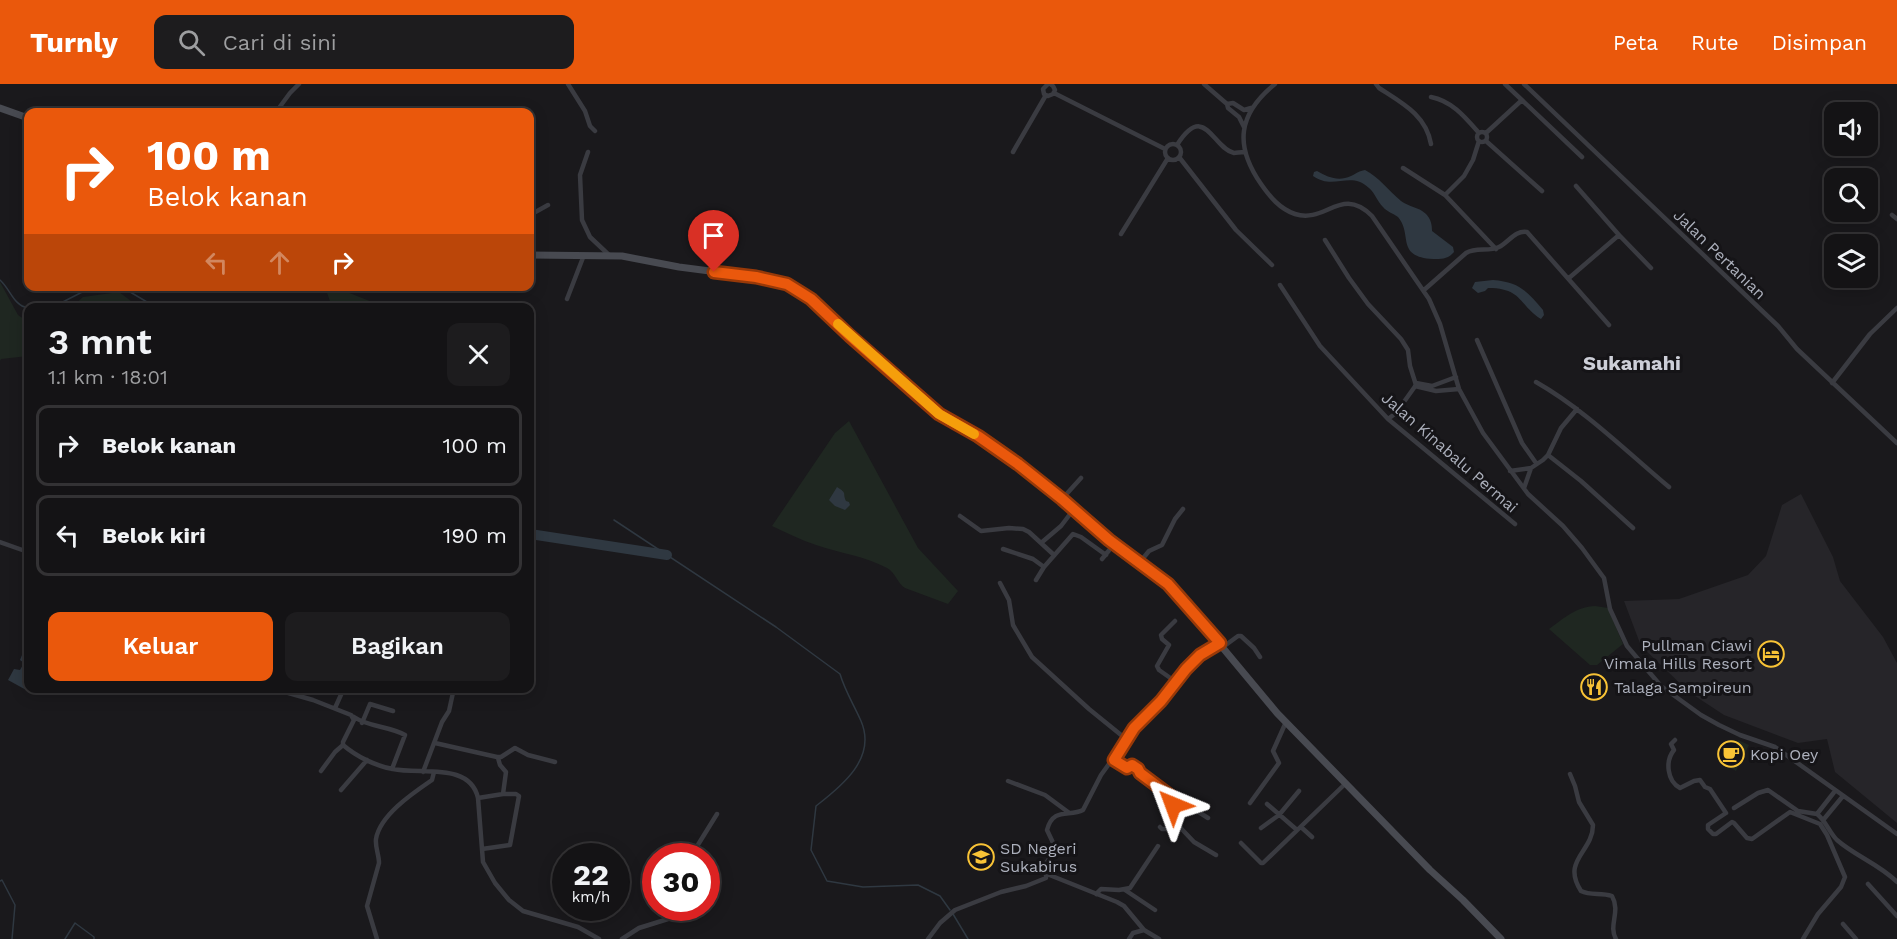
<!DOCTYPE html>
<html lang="id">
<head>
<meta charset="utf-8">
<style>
  :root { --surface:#141315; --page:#1d1c1e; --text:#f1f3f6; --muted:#9d9ea0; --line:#333234; --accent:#ea580c }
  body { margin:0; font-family:"Work Sans",sans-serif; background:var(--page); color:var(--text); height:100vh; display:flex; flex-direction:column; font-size:22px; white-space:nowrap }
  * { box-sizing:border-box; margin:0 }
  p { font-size:20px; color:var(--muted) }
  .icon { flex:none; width:33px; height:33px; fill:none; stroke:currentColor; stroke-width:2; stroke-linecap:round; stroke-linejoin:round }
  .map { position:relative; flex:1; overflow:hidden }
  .drawer { position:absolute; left:24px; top:219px; width:510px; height:390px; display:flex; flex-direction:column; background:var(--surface); border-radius:12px; box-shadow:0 3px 15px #0003,0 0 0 2px var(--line) }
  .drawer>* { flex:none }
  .banner { position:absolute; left:24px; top:24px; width:510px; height:183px; border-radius:12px; box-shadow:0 3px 15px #0003,0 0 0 2px var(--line); background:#ea580c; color:#fff; overflow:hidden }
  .fabs { position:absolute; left:1824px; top:18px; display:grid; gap:12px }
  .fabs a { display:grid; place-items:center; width:54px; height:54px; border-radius:12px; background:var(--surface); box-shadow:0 3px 15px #0003,0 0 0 2px var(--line); font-size:30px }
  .speed { position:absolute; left:552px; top:759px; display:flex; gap:12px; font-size:30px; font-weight:700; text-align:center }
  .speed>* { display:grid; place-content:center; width:78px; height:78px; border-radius:50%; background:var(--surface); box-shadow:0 3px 15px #0003,0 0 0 2px var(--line); line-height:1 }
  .speed small { font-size:15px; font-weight:400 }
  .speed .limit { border:9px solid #d22; background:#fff; color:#111 }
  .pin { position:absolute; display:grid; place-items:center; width:51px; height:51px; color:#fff; margin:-62px -26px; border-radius:50% 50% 50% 0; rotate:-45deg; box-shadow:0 0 6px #0007 }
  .pin .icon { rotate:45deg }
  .me { position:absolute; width:66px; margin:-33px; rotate:316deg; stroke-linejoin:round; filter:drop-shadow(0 0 4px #0008) }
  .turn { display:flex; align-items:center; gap:21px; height:126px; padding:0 24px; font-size:27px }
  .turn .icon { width:78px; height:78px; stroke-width:2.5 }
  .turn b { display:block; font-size:42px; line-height:51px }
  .lanes { display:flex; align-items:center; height:57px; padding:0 24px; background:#0003; justify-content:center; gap:30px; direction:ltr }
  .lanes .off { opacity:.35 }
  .round { display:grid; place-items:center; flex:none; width:63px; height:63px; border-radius:12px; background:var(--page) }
  .head { display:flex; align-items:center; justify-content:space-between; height:102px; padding:0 24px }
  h1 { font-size:36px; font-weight:600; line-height:45px }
  .button { display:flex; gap:12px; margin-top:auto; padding:12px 24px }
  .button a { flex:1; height:69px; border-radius:12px; background:var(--accent); color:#fff; font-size:24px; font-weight:600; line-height:69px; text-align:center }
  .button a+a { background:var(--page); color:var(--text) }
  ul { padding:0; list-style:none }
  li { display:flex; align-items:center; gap:18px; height:81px; margin:0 12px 9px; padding:0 12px; border:3px solid var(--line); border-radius:12px }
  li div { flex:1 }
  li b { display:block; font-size:22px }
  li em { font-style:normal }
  header { display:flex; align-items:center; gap:36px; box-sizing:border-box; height:84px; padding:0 30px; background:var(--accent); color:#fff }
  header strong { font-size:28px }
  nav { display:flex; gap:33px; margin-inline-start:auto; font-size:21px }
  .search { width:420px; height:54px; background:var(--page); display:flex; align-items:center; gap:15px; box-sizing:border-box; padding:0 21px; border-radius:12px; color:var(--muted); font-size:22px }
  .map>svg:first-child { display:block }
</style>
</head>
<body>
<header>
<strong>Turnly</strong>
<div class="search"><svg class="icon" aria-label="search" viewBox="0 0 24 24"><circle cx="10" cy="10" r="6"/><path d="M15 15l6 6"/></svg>Cari di sini</div>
<nav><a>Peta</a><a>Rute</a><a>Disimpan</a></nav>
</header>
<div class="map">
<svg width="1897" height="855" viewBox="0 0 1897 855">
  <rect width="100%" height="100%" fill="#1a191c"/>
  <!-- built -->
  <path fill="#262529" d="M1801 410 1833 473 1840 497 1883 553 1897 579V739L1835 688 1827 655 1798 659 1724 631 1689 608 1641 562 1624 517 1679 515 1748 491 1766 472 1782 421Z"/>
  <!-- green -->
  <path fill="#1f2721" d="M0 198 18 231 28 238V272L1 275 0 277Z
    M325 203H343L347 208 377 220 379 223H332Z
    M119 208 139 223H72L83 213Z
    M849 337 918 464 958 507 948 520 905 504C897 499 896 489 887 484 865 472 839 469 816 461 801 456 787 449 772 442L835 349Z
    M1595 522 1608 524 1623 560 1597 581H1590L1549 545C1564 534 1576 523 1595 522Z
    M1738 656 1749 661 1736 687 1725 681Z"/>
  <!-- water -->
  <path fill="#2f3841" d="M1365 86C1379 93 1389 107 1401 117 1409 123 1419 123 1426 130 1431 135 1432 141 1432 147L1453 163 1454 168C1448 175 1442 175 1433 175 1395 173 1413 150 1398 133 1393 129 1387 128 1383 123 1377 117 1375 109 1369 104 1350 86 1334 107 1313 92L1314 88 1317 87C1328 93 1338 98 1351 92 1357 89 1359 87 1365 86Z
    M1493 196C1519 198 1527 207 1543 226L1544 231 1541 235C1518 220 1522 204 1488 204L1485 207 1478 209 1472 204 1475 198Z
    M837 403C848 410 842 408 846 417L849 418 850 421 845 426 835 422 829 416Z
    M28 556V604L40 605 28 607 8 596 14 585 20 586 24 579 20 576Z"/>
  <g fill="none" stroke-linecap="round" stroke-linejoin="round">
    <!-- stream -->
    <path stroke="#2f3841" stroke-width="1.5" d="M0 196C11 206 13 221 28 224
      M120 202 147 218 169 224
      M51 224 94 202
      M614 436 776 543 840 590C845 607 854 621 861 637 877 674 842 702 816 722L811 766 827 797 863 803 918 801 940 812 950 826
      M0 797 2 796 15 821 12 855
      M953 830 968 855
      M65 855 75 839 94 853V855"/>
    <!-- river -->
    <path stroke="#2f3841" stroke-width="10" d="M530 450 667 471"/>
    <!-- street -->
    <path stroke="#3a3b41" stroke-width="4.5" d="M568 0 585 27 590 42 595 47
      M1048 0 1043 5 1044 10 1048 12 1053 10 1055 6 1053 2 1050 0
      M1204 0 1227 20 1228 24 1239 33 1244 43
      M1275 0C1238 30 1234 61 1261 100 1270 113 1280 125 1295 130 1326 140 1341 101 1372 132L1429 215 1440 240 1459 305 1483 349 1528 410 1563 442 1582 464 1601 490 1604 494 1610 525 1627 562 1661 602 1701 631 1719 641 1740 651 1775 663 1897 750
      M1376 0 1379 4C1402 19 1426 31 1431 60
      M1505 0 1582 73
      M1524 0 1778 242 1797 265 1897 359
      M1054 9 1165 65
      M1431 13C1452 17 1465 33 1479 49
      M1227 20 1233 19 1244 26 1251 24
      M276 28 290 9 299 0
      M1477 53a5 5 0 1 1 10 0a5 5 0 1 1-10 0Z
      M1486 49 1522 16
      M1486 57 1542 107
      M1165 68a8 8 0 1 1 16 0a8 8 0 1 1-16 0Z
      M1177 61C1205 17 1212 64 1234 69 1237 69 1240 68 1244 68
      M588 68 580 91 582 136 590 153 609 171
      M1013 68 1046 11
      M1179 73 1236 146 1272 181
      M1403 84 1445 111 1496 165
      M1576 102 1619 151 1651 184
      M1445 111 1464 92 1473 76 1479 57
      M530 131 548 121
      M1892 131 1897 135
      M1121 150 1168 74
      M1325 156 1349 194 1368 220 1401 255 1408 266 1410 282 1416 301 1396 329 1388 335
      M1569 194 1619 151
      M1280 201 1320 262 1388 335 1515 440
      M1424 206 1466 169C1476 163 1489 168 1499 163 1509 158 1515 146 1527 148L1609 241
      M567 215 584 171
      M1477 256 1522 359 1536 379
      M1536 298C1585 326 1626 367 1669 403
      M1416 299 1432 302 1456 293
      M1832 299 1870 250 1897 224
      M1415 302 1436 307 1459 305
      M1548 371 1581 397 1633 444
      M1510 387 1531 384 1543 376 1548 371 1561 344 1577 325
      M1524 404 1531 384
      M1062 415 1081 394
      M960 432 981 447 1009 444 1023 445 1029 448 1054 471
      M0 458 28 468
      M1041 459 1061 442 1074 425
      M1003 465 1033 475 1044 483
      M1102 475 1115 459
      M1140 478 1149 467 1162 461 1175 435 1183 425
      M1036 496 1044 483 1073 450 1081 453 1106 471
      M1000 499 1009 516 1013 541 1032 573 1089 625 1126 655
      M1175 537 1161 551 1162 555 1169 561 1157 582 1159 586 1176 598
      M1223 563 1238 552H1241L1254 564 1260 573
      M271 604 313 616 351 631 354 636 343 658V661C357 673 376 682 393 685 421 691 470 678 478 714L483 778 495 799 509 816 523 827 578 843 599 855
      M335 624 344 604
      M354 633C368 643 389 642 405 651L392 685
      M362 639 370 620 393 627
      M1675 656 1671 660 1674 666C1665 677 1667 697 1680 704L1694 697 1700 696 1705 703 1710 705 1726 729 1708 741V745L1713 750H1716L1732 738 1734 739 1747 754 1752 755 1790 728 1820 740 1827 751 1845 793 1841 803 1818 830 1803 855
      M435 659 497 673H501L515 664 528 671 555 678
      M498 674 500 681 506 688 503 710
      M1114 676 1127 684 1132 681 1138 685 1140 689 1167 711 1186 720 1208 734
      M321 687 335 668 343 661
      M423 688 442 638 449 627 454 604
      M1570 690 1575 702 1579 718 1593 741C1593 768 1561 776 1581 807 1591 812 1601 808 1612 812 1621 828 1608 841 1616 855
      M1008 697 1045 711 1068 728
      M341 706 367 676
      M1171 713 1179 730 1174 737 1194 758 1216 771
      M478 714 503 710H516L519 712 510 761 482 765
      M1250 719 1279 679 1273 667 1286 638
      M1267 720 1297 746
      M1734 724 1758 709 1768 706 1798 727 1817 730
      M1817 730C1826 737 1829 748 1837 756 1855 772 1879 780 1897 798
      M1817 730 1835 707
      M1824 735 1843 712
      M1160 743 1162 745H1168L1176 739
      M1301 743 1312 753
      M1261 744 1279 731 1299 707
      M1241 759 1261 779H1263L1345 700
      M691 772 717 730
      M1047 790 1117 818 1124 822 1144 846 1159 855
      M1868 800 1897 832
      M1125 806 1155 826
      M1096 810 1101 805 1119 806 1130 804 1158 762
      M1843 840 1856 855
      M377 855 367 822 379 779C379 771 375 763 376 755 380 731 413 709 432 696L434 688
      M622 855 639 844 668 835 672 824
      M928 855 940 839 955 826 1001 808 1026 802 1046 794V779L1056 765 1047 746C1053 723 1069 733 1083 726L1101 691 1135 644 1161 617 1196 575 1219 559
      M1129 855 1133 849 1144 846"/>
    <!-- secondary -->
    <path stroke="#484a51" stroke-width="7" d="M0 24 28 34
      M530 171 622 172 679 183 756 193 787 200 811 215 850 252 939 330 978 352 1018 380 1062 415 1109 456 1173 504 1277 629 1430 786 1463 816 1501 855"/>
  </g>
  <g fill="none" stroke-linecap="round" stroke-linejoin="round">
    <!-- route casing -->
    <g stroke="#983908" stroke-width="15">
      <path id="route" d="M714 188 756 193 787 200 811 215 850 252 939 330 978 352 1018 380 1062 415 1109 456 1168 500 1220 559 1200 571 1186 585 1161 617 1134 644 1114 676 1127 684 1132 681 1138 685 1140 689 1172 713 1173 721"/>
    </g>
    <!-- route -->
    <use href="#route" stroke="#ea580c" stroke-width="10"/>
    <!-- slow -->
    <path stroke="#f59e0b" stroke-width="10" d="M838 240 939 330 974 350"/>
  </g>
  <!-- icons -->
  <defs>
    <g id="hotel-ring" transform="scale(1.35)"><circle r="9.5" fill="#151417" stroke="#f8c336" stroke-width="1.5"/><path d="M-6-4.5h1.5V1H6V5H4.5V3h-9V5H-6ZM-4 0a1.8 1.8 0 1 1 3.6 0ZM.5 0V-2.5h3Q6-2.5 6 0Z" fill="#f8c336"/></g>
    <g id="restaurant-ring" transform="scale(1.35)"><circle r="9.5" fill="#151417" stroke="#f8c336" stroke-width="1.5"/><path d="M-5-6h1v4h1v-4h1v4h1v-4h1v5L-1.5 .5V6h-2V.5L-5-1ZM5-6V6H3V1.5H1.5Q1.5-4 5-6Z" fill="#f8c336"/></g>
    <g id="cafe-ring" transform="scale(1.35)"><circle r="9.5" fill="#151417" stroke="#f8c336" stroke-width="1.5"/><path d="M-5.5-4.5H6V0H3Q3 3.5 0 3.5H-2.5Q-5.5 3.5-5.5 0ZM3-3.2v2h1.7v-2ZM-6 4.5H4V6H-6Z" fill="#f8c336"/></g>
    <g id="school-ring" transform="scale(1.35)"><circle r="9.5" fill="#151417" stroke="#f8c336" stroke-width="1.5"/><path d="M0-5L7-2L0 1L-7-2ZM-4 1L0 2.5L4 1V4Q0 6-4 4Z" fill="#f8c336"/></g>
  </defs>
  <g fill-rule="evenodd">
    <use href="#hotel-ring" x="1771" y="570"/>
    <use href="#restaurant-ring" x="1594" y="603"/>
    <use href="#cafe-ring" x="1731" y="670"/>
    <use href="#school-ring" x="981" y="773"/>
  </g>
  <g text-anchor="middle" stroke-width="6" stroke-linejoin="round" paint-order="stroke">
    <!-- street labels -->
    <g font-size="16" fill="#acb0bc" stroke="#151417">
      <text transform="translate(1720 170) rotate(44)" y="6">Jalan Pertanian</text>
      <text transform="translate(1450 368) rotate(41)" y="6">Jalan Kinabalu Permai</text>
    </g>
    <!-- poi labels -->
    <g font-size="16" fill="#acb0bc" stroke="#151417" text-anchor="start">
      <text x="1752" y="567" text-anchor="end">Pullman Ciawi<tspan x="1752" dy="18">Vimala Hills Resort</tspan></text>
      <text x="1614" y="609">Talaga Sampireun</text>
      <text x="1750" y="676">Kopi Oey</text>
      <text x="1000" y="770">SD Negeri<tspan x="1000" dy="18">Sukabirus</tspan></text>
    </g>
    <!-- quarter labels -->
    <g font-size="20" font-weight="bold" fill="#cdcfd8" stroke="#151417">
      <text x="1632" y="286">Sukamahi</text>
    </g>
  </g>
</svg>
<div class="fabs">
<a><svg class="icon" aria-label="sound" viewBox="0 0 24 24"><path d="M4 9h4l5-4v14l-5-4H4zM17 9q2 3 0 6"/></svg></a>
<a><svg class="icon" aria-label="search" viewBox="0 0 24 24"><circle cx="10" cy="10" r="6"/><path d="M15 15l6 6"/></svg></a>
<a><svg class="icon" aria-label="layers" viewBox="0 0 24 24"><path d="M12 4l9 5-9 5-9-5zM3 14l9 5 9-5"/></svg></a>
</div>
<div class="speed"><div>22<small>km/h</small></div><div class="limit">30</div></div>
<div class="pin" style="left:714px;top:188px;background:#d93025"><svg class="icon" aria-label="arrive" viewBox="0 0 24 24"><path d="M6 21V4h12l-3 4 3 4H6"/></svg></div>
<svg class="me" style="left:1173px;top:721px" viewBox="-20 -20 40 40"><path d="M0-17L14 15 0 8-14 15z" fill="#ea580c" stroke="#fff" stroke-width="4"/></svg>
<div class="banner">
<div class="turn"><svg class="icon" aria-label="right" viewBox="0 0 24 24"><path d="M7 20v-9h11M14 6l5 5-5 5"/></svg><div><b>100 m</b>Belok kanan</div></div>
<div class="lanes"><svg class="icon off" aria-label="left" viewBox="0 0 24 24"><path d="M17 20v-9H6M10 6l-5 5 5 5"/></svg><svg class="icon off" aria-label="ahead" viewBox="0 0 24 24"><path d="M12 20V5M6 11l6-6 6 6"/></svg><svg class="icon" aria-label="right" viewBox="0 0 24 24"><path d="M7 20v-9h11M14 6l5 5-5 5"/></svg></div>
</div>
<section class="drawer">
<div class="head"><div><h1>3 mnt</h1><p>1.1 km · 18:01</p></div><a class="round"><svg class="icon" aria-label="close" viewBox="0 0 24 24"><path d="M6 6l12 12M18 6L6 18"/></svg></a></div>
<ul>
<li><svg class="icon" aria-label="right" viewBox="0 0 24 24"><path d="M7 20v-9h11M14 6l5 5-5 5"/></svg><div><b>Belok kanan</b></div><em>100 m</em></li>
<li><svg class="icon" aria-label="left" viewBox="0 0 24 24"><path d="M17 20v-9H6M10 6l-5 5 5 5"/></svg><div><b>Belok kiri</b></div><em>190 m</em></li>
</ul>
<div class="button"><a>Keluar</a><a>Bagikan</a></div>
</section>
</div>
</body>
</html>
